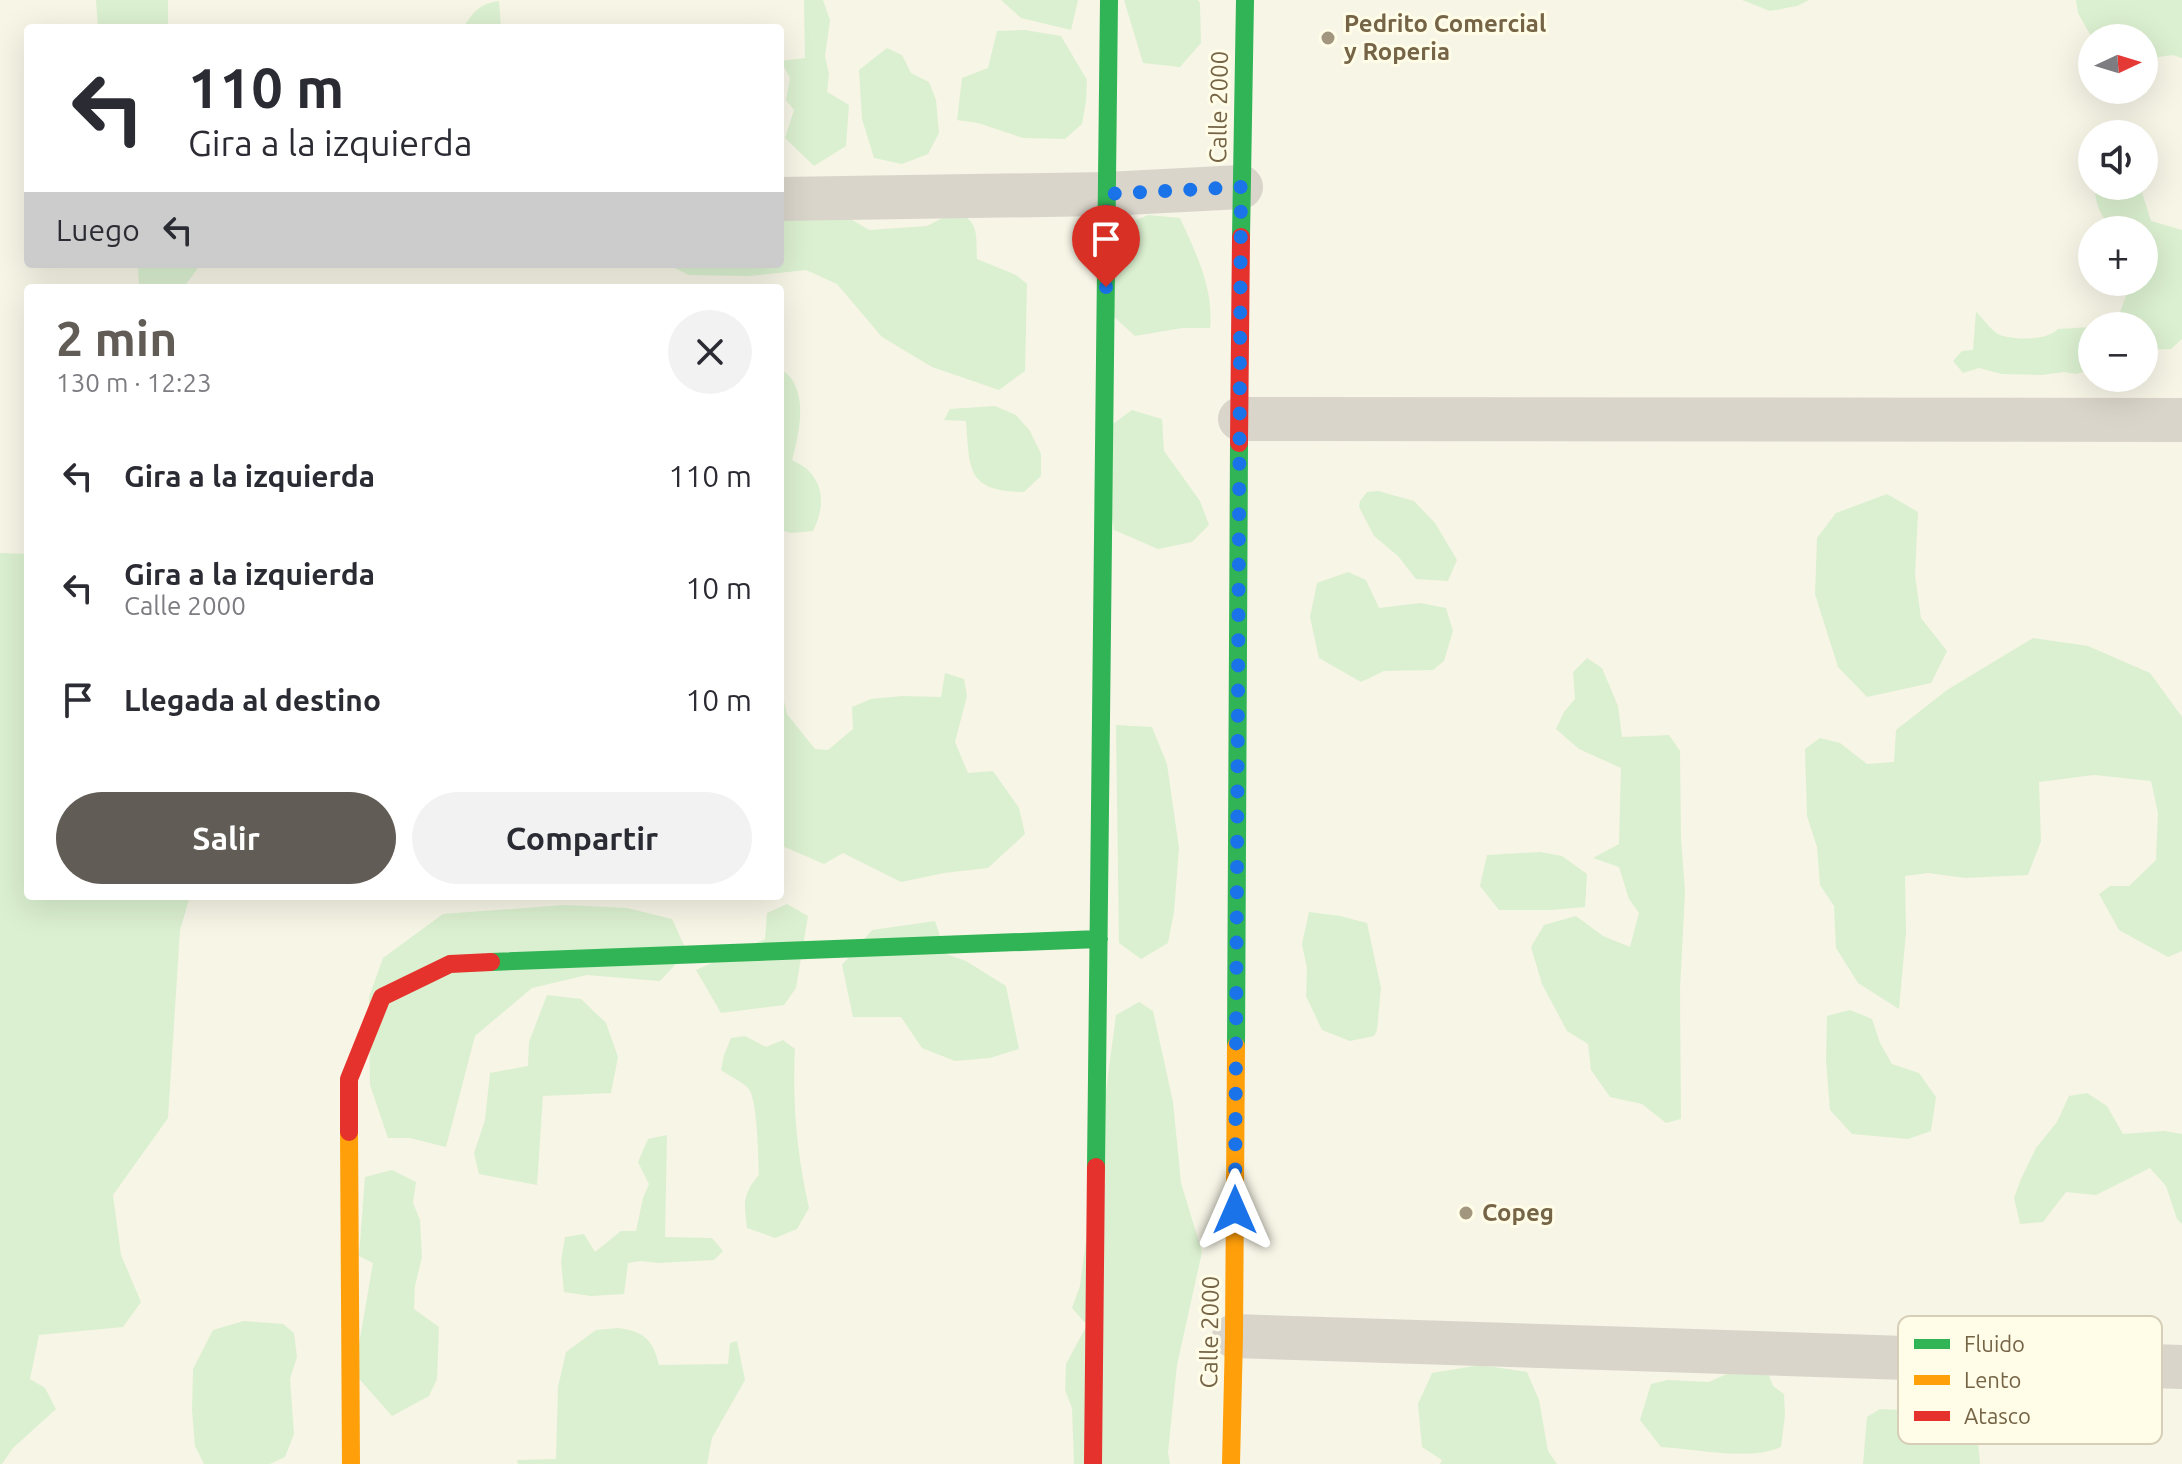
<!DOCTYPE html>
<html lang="es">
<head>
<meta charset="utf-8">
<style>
  :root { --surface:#fff; --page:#f2f2f3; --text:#2b2b33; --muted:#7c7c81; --accent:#615c55 }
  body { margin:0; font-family:Ubuntu,sans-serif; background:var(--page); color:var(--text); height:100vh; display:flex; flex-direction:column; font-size:30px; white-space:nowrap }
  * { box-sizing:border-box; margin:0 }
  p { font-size:26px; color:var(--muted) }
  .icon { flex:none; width:44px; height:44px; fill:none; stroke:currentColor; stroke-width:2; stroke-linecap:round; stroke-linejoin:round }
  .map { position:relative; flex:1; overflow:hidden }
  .drawer { position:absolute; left:24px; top:284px; width:760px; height:616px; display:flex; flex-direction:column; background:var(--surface); border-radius:8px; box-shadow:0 8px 32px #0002 }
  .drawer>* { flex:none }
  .guide { position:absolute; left:24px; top:24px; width:760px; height:244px; border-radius:8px; box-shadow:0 8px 32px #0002; background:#fff; color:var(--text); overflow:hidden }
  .needle { width:52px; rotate:86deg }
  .fabs { position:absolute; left:2078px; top:24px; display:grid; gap:16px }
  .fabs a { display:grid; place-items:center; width:80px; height:80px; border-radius:50%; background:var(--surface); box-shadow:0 8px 32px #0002; font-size:40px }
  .pin { position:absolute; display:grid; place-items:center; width:68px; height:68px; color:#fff; margin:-82px -34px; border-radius:50% 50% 50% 0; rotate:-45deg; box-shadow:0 0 8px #0007 }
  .pin .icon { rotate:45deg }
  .me { position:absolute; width:88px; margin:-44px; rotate:0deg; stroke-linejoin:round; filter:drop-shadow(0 0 6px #0008) }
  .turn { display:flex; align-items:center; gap:28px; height:168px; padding:0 32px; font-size:36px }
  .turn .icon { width:104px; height:104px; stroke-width:2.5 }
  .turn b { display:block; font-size:56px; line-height:68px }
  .then { display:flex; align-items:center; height:76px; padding:0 32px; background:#0003; gap:16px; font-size:30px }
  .round { display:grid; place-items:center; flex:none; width:84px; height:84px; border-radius:42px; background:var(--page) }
  .summary { display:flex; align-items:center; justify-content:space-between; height:136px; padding:0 32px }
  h1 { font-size:48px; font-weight:700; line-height:60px; color:var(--accent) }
  .cta { display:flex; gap:16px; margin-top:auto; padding:16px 32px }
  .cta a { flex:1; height:92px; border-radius:48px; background:var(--accent); color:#fff; font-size:32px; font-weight:700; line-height:92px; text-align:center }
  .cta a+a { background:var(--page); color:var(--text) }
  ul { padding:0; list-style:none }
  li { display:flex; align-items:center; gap:24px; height:112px; padding:0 32px }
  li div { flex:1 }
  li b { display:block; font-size:30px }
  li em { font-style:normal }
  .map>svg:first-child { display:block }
</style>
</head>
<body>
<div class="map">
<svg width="2182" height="1464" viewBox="0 0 2182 1464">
  <rect width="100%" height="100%" fill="#f7f5e6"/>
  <!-- green -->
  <path fill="#dbf0d0" d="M96 0H168V28H98Z
    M804 0H823L830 20 825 56 829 74 827 92 849 105 846 146 814 166 785 138 794 110 786 100 790 78 781 61 805 58Z
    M1001 0H1078L1071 30 1021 18Z
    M1124 0H1198L1200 3 1201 43 1180 67 1143 63Z
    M1742 0H1809L1797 6 1770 11Z
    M2076 0H2182V58L2173 55 2144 59V38H2092L2078 13Z
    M499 1 501 28H463C474 11 479 4 499 1Z
    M1025 30 1061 36 1087 80 1086 101 1082 124 1065 139 1023 138 978 123 957 120 962 78 988 68 997 31Z
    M887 48 902 55 911 73 929 82 936 100 939 133 928 154 902 164 874 158 862 119 859 70Z
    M2095 186H2140L2151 221 2182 230V339L2171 349 2144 350V326H2121L2118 318 2131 282H2144V230C2136 230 2125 232 2118 230 2102 224 2094 201 2095 186Z
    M954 212C980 219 976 236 977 259L1016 275 1027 284 1025 371 999 390 932 367 882 337 837 284 806 270 749 276 689 275 666 264H780V214L841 213 869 230 927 226Z
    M1148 215 1180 218C1196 253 1214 289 1210 328H1182L1135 336 1101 305 1128 224Z
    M138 264H201L183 288H139Z
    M1976 312C1983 318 1992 332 2000 335 2015 340 2046 341 2058 329L2092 327V368L2090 370 2076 374 2064 372 2042 375 2002 374 1979 368 1963 373 1953 361 1962 351 1973 350Z
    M785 372C809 391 799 435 792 460 797 463 804 466 808 470 826 488 823 511 813 531L791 533 780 530V376Z
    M995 406 1016 415 1030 431 1041 454V476L1024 492C966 491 970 470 966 421L944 420 950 409Z
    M1132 410 1162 419 1164 451 1200 501 1209 525 1192 542 1158 549 1114 530 1099 434Z
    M1378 491 1414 501 1435 523 1457 560 1448 581 1416 579 1398 556 1374 536 1359 507 1360 501 1367 492Z
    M1887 494 1918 512 1915 575 1921 618 1947 651 1931 683 1867 697 1838 667 1815 594 1817 538 1836 513Z
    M0 553 28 554V896H190L180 930 168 1118 113 1195 121 1255 141 1302 123 1327 39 1335 30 1379 45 1388 56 1409 13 1448 2 1464H0Z
    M1348 572 1366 580 1379 608 1420 603 1446 608 1453 631 1444 661 1433 670 1384 671 1361 682 1319 658 1310 617 1317 583Z
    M2033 638 2088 646 2150 673 2182 717V951L2168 957 2119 930 2099 894 2110 886H2129L2156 860 2158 813 2151 781 2094 775 2039 782 2041 841 2028 875 1965 878 1928 873 1905 876 1906 933 1899 1009 1858 983 1836 948 1834 906 1820 885 1817 847 1807 816 1805 749 1820 738 1840 743 1867 764 1894 762 1896 730 1947 690Z
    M1587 658 1602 668 1618 706 1622 737 1669 735 1680 751 1681 838 1685 892 1680 989 1681 1119 1666 1123 1642 1104 1610 1097 1591 1070 1588 1044 1567 1031 1542 984 1531 947 1544 925 1576 916 1603 936 1630 947 1639 913 1629 899 1619 867 1593 858 1619 844 1621 768 1579 749 1556 729 1564 712 1575 699 1573 672Z
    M945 673 964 679 967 696 955 742 968 773 993 771 1019 808 1025 834 988 868 944 873 901 882 843 853 824 864 780 845V684L787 714 815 749 828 750 853 729 852 707 871 699 903 696 941 697Z
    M1116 725 1152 727 1167 764 1179 848 1174 912 1168 943 1141 959 1119 943Z
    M1540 852 1562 856 1587 874 1585 907 1552 910H1499L1480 886 1487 855Z
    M787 904 808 916 796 988 784 1005 721 1013 696 970 765 939 767 913Z
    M565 905 627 908 672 919 687 952 660 981 587 975 532 988 475 1036 446 1147 410 1138H388L370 1085 369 997 383 958 443 914Z
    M1309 912 1340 916 1367 923 1381 988 1377 1030 1374 1036 1350 1041 1322 1030 1306 996 1307 968 1302 944Z
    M935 921 946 954 966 961 1006 986 1019 1049 990 1058 955 1061 922 1048 901 1017H853L842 965 872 930Z
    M547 995 581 999 606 1023 618 1057 611 1093 543 1096 537 1185 479 1174 474 1153 485 1120 490 1073 528 1066 529 1042Z
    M1139 1002 1153 1011 1173 1102 1181 1183 1202 1252 1177 1365 1168 1452 1170 1464H1074L1072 1408 1065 1390 1066 1364 1087 1325 1072 1308 1080 1286 1116 1015Z
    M1850 1010 1872 1019 1880 1043 1892 1064 1919 1073 1936 1097 1931 1131 1908 1139 1852 1134 1830 1110 1826 1060 1827 1016Z
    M745 1036 766 1047 783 1040 795 1049C792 1103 797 1155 809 1208L797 1229 775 1238 747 1228C744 1204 742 1194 759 1175 758 1158 758 1099 748 1088 741 1081 729 1076 721 1070L724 1055 731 1038Z
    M2087 1093 2107 1106 2123 1134 2164 1131 2182 1134V1224L2177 1219 2166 1186 2150 1168 2096 1195 2066 1192 2043 1222 2020 1224 2014 1198 2021 1179 2036 1148 2057 1122 2069 1096Z
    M667 1135 665 1237 712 1238 723 1251 714 1260 658 1263 641 1261 628 1263 624 1294 591 1296 564 1292 561 1261 565 1237 584 1234 595 1252 621 1231H636L643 1198 649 1184 638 1162 648 1139Z
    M392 1170 416 1182 413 1203 420 1220 422 1257 415 1286 414 1309 439 1327 437 1379 429 1396 392 1416 354 1373 373 1263 359 1256 365 1177Z
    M244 1321 283 1324 294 1333 297 1357 290 1379 294 1434 285 1457 270 1464H204L195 1446 192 1410 193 1369 213 1330Z
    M618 1328C644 1331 653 1340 659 1365L728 1364 730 1343 737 1341 745 1380 712 1438 707 1464H518L517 1460 556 1459 558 1387 566 1352 596 1330Z
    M1480 1365 1527 1372 1539 1400 1548 1451 1557 1464H1440L1442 1460 1422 1447 1418 1404 1432 1373Z
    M1767 1370 1773 1386 1784 1394 1785 1415 1781 1447C1749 1461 1696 1449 1661 1447L1640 1420 1651 1384 1668 1380 1709 1382 1733 1371Z
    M1925 1388H1959L1976 1418 1980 1464H1863L1867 1417 1880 1409 1901 1410Z"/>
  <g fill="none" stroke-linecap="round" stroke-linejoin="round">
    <!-- street -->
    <path stroke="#dad5cb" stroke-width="44" d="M780 199 1107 194 1241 187
      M1240 419 2182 420
      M1234 1336 2182 1367"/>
    <!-- fast -->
    <path stroke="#30b455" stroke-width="18" d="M1241 237 1245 0
      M491 962 1099 939
      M1236 1046 1239 443
      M1096 1167 1109 0"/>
    <!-- slow -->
    <path stroke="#ff9f0a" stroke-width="18" d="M349 1132 351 1464
      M1231 1464 1234 1336 1236 1046"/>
    <!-- jam -->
    <path stroke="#e5322d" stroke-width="18" d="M1239 443 1241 237
      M349 1132V1079L382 997 450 964 491 962
      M1093 1464 1096 1167"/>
  </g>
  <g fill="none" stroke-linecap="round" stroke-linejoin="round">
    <!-- route -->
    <path stroke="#1a73e8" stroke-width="14" stroke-dasharray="0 25.2" d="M1106 287 1107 194 1241 187 1235 1210"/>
  </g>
  <!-- markers -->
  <g fill="#a2977e" stroke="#fffce7" stroke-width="3">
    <circle cx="1328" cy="38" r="8"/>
    <circle cx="1466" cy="1213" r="8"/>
  </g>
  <g text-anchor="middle" stroke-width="6" stroke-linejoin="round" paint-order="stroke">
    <!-- poi labels -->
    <g font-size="24" font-weight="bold" fill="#756446" stroke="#fffce7" text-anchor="start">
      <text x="1344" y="32">Pedrito Comercial<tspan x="1344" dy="28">y Roperia</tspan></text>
      <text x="1482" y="1221">Copeg</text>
    </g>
    <!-- street labels -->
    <g font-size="24" fill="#756446" stroke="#fffce7">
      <text transform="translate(1219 107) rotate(-89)" y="8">Calle 2000</text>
      <text transform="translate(1210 1332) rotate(-89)" y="8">Calle 2000</text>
    </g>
  </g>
  <!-- legend -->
  <rect x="1898" y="1316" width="264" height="128" rx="12" fill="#fffce7" stroke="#d6ceb7" stroke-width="2"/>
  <rect x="1914" y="1339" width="36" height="10" fill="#30b455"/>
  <rect x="1914" y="1375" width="36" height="10" fill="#ff9f0a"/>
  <rect x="1914" y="1411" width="36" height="10" fill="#e5322d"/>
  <g font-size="22" fill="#756446">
    <text x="1964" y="1352">Fluido</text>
    <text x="1964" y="1388">Lento</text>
    <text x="1964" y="1424">Atasco</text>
  </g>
</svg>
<div class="fabs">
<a><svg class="needle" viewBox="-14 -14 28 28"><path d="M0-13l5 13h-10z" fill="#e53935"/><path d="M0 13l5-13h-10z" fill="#7c7c81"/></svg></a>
<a><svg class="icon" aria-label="sound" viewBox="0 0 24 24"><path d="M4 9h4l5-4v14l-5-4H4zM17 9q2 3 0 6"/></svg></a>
<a>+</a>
<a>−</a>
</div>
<div class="pin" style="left:1106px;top:287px;background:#d93025"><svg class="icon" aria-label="arrive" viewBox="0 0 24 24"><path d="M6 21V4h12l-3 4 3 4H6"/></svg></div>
<svg class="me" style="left:1235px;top:1210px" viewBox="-20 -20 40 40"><path d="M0-17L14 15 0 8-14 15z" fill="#1a73e8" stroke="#fff" stroke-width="4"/></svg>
<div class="guide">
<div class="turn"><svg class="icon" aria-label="left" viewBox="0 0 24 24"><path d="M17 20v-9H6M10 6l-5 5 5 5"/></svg><div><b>110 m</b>Gira a la izquierda</div></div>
<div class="then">Luego<svg class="icon" aria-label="left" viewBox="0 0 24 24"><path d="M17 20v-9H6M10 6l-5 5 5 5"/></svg></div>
</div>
<section class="drawer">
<div class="summary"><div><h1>2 min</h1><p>130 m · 12:23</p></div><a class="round"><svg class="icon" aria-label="close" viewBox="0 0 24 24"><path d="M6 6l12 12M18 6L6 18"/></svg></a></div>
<ul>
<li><svg class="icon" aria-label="left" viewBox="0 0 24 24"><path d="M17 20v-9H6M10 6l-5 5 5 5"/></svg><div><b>Gira a la izquierda</b></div><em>110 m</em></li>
<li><svg class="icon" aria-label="left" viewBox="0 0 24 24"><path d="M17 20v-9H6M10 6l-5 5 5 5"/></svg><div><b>Gira a la izquierda</b><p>Calle 2000</p></div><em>10 m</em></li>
<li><svg class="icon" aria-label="arrive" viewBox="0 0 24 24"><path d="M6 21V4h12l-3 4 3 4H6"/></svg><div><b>Llegada al destino</b></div><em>10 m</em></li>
</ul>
<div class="cta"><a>Salir</a><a>Compartir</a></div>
</section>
</div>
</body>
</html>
